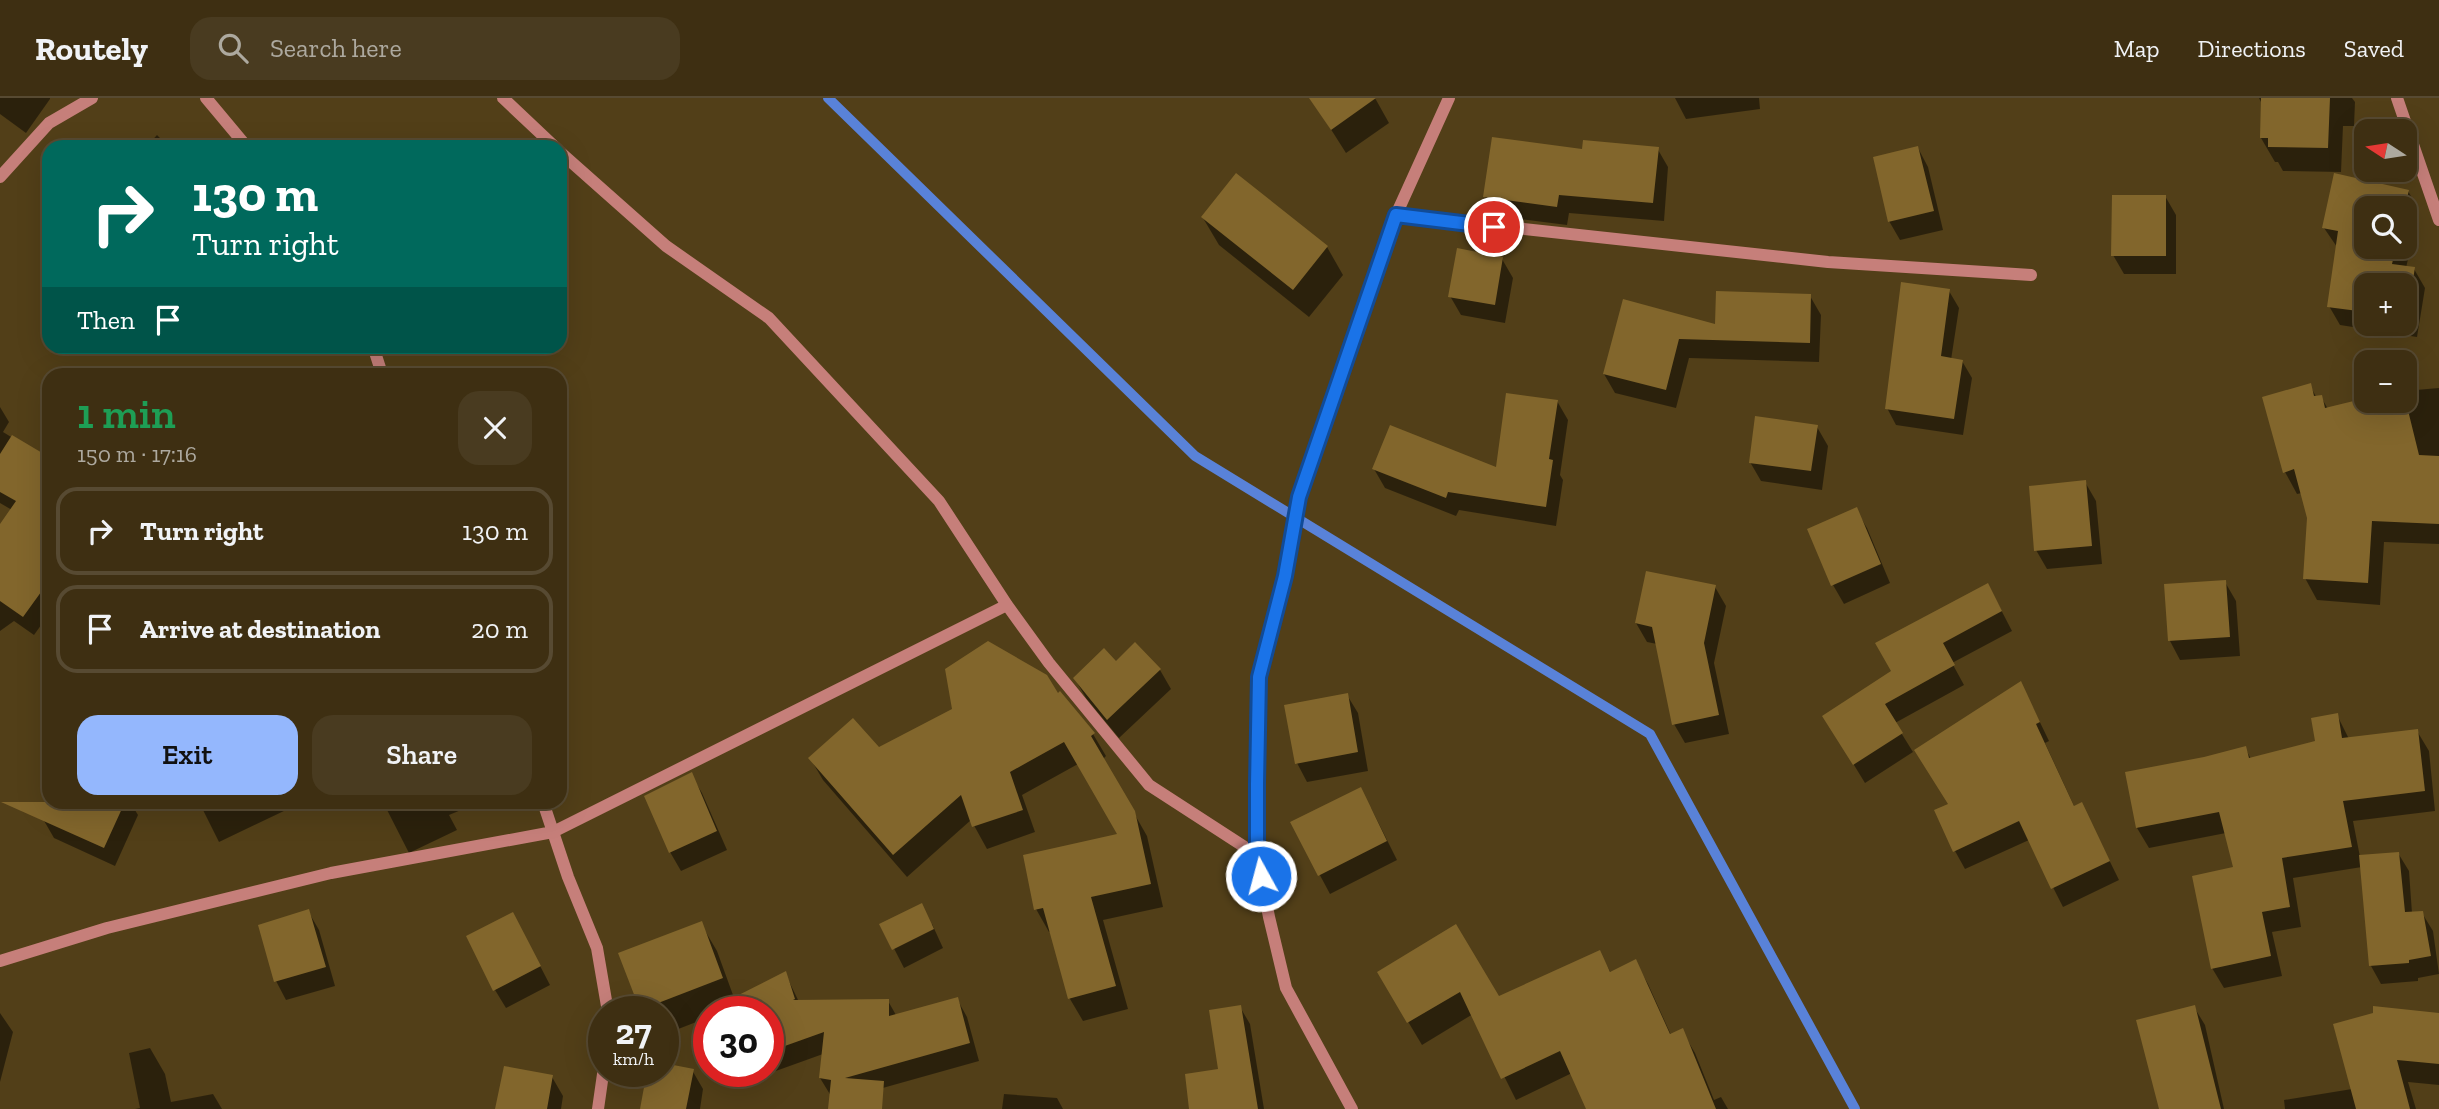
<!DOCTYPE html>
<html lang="en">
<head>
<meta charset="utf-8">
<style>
  :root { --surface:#3e2f12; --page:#493b20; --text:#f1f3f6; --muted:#ada99f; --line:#574a32; --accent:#94b7fd }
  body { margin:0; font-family:"Zilla Slab",serif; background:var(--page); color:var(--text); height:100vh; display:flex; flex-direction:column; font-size:26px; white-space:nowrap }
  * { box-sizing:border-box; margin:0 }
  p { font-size:23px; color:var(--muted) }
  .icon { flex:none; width:38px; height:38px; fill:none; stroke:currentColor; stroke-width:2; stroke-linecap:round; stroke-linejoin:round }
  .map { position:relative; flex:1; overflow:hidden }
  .sheet { position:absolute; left:42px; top:270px; width:525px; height:441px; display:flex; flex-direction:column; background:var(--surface); border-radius:21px; box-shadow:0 7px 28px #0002,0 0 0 2px var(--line) }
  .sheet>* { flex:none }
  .banner { position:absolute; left:42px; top:42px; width:525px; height:214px; border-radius:21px; box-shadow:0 7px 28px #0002,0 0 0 2px var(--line); background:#00695c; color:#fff; overflow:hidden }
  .needle { width:46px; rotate:282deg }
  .buttons { position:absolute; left:2354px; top:21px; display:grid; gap:14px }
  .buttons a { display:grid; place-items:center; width:63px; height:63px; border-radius:14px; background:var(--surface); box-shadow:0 7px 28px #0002,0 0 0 2px var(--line); font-size:35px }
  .speed { position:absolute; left:588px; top:898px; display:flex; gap:14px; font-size:35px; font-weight:700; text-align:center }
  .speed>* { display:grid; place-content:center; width:91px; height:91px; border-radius:50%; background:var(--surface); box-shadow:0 7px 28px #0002,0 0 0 2px var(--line); line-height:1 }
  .speed small { font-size:18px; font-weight:400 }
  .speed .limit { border:10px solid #d22; background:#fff; color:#111 }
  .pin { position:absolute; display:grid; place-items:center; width:60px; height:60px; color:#fff; margin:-30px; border:4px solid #fff; border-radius:50%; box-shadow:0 2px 7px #0007 }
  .me { position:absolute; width:77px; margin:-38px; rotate:353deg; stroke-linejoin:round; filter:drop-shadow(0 0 5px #0008) }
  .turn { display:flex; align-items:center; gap:24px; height:147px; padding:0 35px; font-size:32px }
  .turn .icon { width:91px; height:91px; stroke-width:2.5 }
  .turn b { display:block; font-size:49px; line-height:60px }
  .then { display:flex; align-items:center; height:66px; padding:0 35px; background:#0003; gap:14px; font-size:26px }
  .round { display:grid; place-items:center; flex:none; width:74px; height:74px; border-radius:21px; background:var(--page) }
  .summary { display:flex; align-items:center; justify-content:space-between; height:119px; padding:0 35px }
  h1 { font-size:42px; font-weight:600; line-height:52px; color:#1e9e55 }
  .action { display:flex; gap:14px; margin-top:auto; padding:14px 35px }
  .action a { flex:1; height:80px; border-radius:21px; background:var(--accent); color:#111; font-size:28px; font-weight:600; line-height:80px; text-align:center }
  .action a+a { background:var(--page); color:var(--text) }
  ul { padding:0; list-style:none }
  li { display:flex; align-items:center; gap:21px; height:88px; margin:0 14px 10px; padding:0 21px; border:4px solid var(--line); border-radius:21px }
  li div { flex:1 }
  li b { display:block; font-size:26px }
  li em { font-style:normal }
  header { display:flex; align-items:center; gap:42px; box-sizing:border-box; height:98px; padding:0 35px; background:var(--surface); border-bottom:2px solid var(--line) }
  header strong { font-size:33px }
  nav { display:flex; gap:38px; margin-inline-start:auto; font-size:24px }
  .search { width:490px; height:63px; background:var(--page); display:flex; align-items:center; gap:18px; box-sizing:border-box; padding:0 24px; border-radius:21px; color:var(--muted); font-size:26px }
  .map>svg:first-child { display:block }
</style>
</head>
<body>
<header>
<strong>Routely</strong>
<div class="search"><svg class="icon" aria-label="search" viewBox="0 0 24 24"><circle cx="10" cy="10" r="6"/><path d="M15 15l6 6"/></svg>Search here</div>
<nav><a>Map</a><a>Directions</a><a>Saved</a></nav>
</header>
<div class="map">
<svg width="2439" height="1011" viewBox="0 0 2439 1011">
  <rect width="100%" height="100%" fill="#523f18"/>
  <!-- shadow -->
  <path fill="#0007" fill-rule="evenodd" d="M0 0H50V1L26 35 0 16Z
    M1311 0H1375L1389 25 1346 55Z
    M1675 0H1759L1760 11 1686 21Z
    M2259 0H2352L2355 4 2354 28H2343L2341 74 2283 73 2278 64H2275L2261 40 2262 6Z
    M157 37 169 49H146Z
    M1657 50 1668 69 1664 123 1569 115 1567 127 1496 118 1485 99 1584 53Z
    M1918 50 1928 69 1943 132 1900 142 1889 123Z
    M2335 77 2408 93 2419 112 2406 170 2414 171 2425 190 2417 239 2340 227 2329 208 2337 149 2324 130ZM2366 110H2404V149H2366ZM2366 187H2404V226H2366Z
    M2165 98 2176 117V176H2124L2113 157Z
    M1203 120 1327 149 1343 177 1309 219 1219 147Z
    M1502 161 1513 180 1505 225 1461 217 1450 198Z
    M1949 193 1959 210 1951 262 1962 263 1972 280 1963 337 1896 327 1887 310Z
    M1810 198 1821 217 1819 264 1689 260 1676 310 1615 295 1604 276 1624 203 1716 228Z
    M2310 288 2317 300 2321 299 2328 311 2366 302 2404 303V293L2439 290V446L2384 444 2380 507 2317 502 2305 480 2309 419 2302 395 2297 396 2285 374Z
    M1557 303 1568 322 1560 377 1563 382 1556 428 1459 412 1456 418 1385 390 1374 371 1497 372Z
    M0 309 9 324 3 334 49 362V516L34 537 14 523 0 533V429L12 412 0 405Z
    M1817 329 1828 348 1822 392 1761 383 1750 364Z
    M2085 384 2096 403 2102 466 2047 471 2036 452Z
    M1856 412 1867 430 1890 485 1844 506 1833 487Z
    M2225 484 2236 503 2240 558 2180 562 2170 543 2166 488Z
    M1715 489 1726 508 1714 565 1729 636 1685 645 1674 626 1657 546 1647 544 1636 525Z
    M1998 506 2012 533 1952 565 1964 587 1895 625 1913 654 1865 685 1824 618Z
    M1135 547 1160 572 1171 591 1119 640 1086 600 1075 581 1116 565Z
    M2021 585 2049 643 2045 645 2075 710 2082 707 2119 782 2063 809 2029 742 1965 771 1955 753 1949 707Z
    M1347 597 1358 615 1368 673 1307 684 1297 665Z
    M1058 598 1093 636 1106 658 1103 661 1147 738 1163 809 1103 822 1128 911 1083 923 1070 901 1051 833 1049 834 1036 811 1120 737 1078 666 1022 697 1035 734 987 751 971 722 907 779 823 682 810 660 878 651Z
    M2337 617 2349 641 2417 633 2429 653 2435 713 2353 723 2360 759 2398 755 2409 773 2412 815H2422L2433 833 2439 876 2418 880V883L2381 886 2371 868 2362 769 2293 780 2301 829 2272 834 2282 878 2224 890 2212 870 2235 771 2226 735 2149 750 2137 730 2204 661 2245 650 2251 661 2317 645Z
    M691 677 702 695 727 752 681 773 670 754Z
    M51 704H130L138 717 115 768 54 740 43 721Z
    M199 704H292L286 712 219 744Z
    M383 704H480L449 717 457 732 409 755Z
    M1371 710 1397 762 1330 796 1292 725Z
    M308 813 319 832 335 888 286 902 276 883Z
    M701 826 717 853 737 908 709 914V919L663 937V914H642L641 911Z
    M932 826 943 850 904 870 882 827Z
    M523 835 550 887 506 910 495 892Z
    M1599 854 1611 875 1635 863 1648 886 1671 937 1682 933 1695 955 1714 1002 1721 999 1728 1011H1588L1572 975 1516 1002 1473 916 1422 947 1379 875 1498 900Z
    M785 875 799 904 888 903 896 917 957 901 967 919 979 963 847 1000 831 998 820 980 823 956 773 974 768 966V914Z
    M1240 909 1250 926 1264 1011H1191L1219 973Z
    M2194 909 2205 927 2224 1011H2161Z
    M0 915 13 934 0 984Z
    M2439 917V987L2408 984 2416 1011H2285L2284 1002 2352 991Z
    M150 950 165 976 171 1004 213 996 222 1011H135L140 1010 129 955Z
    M692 972 703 991 700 1011H642L649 973Z
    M552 979 563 998 561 1011H497Z
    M1004 996 1057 1000 1063 1011H1002Z"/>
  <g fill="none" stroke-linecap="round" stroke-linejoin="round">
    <!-- stream -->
    <path stroke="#5982d8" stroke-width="10" d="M828 0 1195 358 1650 636 1855 1011"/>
  </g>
  <!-- building -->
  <path fill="#82662c" d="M1309 0H1376L1331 32Z
    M2261 0H2330L2328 50 2268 49V40H2260Z
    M1492 39 1582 51 1583 42 1659 49 1653 105 1559 97 1557 109 1483 99Z
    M1918 48 1934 113 1888 124 1873 59Z
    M1236 75 1328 148 1293 192 1201 119Z
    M2334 75 2409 92 2404 112 2366 110V149H2396L2392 166 2415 169 2407 221 2404 220V187H2366V214L2327 209 2338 133 2322 130Z
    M2112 97H2166V158H2111Z
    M1457 150 1503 159 1495 207 1448 199Z
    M1901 184 1950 191 1941 258 1963 262 1954 321 1885 311Z
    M1716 193 1811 196 1810 245 1679 241 1666 292 1603 276 1623 201 1715 226Z
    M2311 285 2314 298 2322 297 2325 310 2366 300V303H2404V296L2419 357 2439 358V426L2372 423 2368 485 2303 481 2307 420 2294 371 2283 375 2262 299Z
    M1506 295 1558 302 1549 361 1553 362 1546 409 1448 394 1446 400 1372 371 1390 327 1496 369Z
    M1755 318 1818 327 1811 373 1749 365Z
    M12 337 49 359V483L23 519 0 503V426L16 403 0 394V356Z
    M2086 382 2092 448 2034 453 2029 388Z
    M1857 409 1881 466 1831 488 1807 431Z
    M1646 473 1716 487 1704 545 1719 617 1672 627 1652 529 1635 525Z
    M2226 482 2230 539 2168 543 2164 486Z
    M1988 485 2002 513 1943 545 1955 567 1885 606 1903 635 1853 667 1822 618 1891 573 1875 545Z
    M988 543 1047 577 1058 595 1060 593 1095 635 1091 638 1135 713 1151 786 1091 799 1116 888 1068 901 1043 810 1034 812 1023 757 1117 736 1064 644 1010 674 1023 712 972 729 961 697 893 757 808 660 853 620 879 649 952 611 945 571Z
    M1135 544 1161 571 1107 622 1073 580 1104 550 1116 563Z
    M2021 583 2040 624 2036 626 2074 708 2082 704 2110 763 2051 791 2019 723 1953 754 1934 712 1948 706 1914 652Z
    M1348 595 1358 654 1295 666 1284 607Z
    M2338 615 2342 640 2418 631 2425 693 2343 703 2352 749 2282 760 2290 809 2262 814 2271 858 2211 871 2192 778 2233 769 2219 714 2136 730 2125 674 2204 659 2246 648 2249 660 2315 643 2311 620Z
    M692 674 717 733 669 755 644 698Z
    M1361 689 1387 743 1318 778 1290 724Z
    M1 704H125L104 750Z
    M2399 754 2405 814 2423 813 2431 858 2409 862V865L2369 868 2359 757Z
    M922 805 934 831 892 852 879 826Z
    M309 811 326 869 274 884 258 827Z
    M513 814 541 868 493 893 466 838Z
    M702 823 723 880 640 912 618 855Z
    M1456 826 1499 898 1600 852 1610 874 1636 861 1670 936 1683 930 1716 1011H1586L1560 953 1501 981 1460 894 1407 925 1377 874Z
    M786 873 795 901 793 902 889 901V918L958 899 970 945 845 980 884 983 882 1011H828L831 982 819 980 824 934 768 954V914H705Z
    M1241 907 1258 1011H1189L1185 976 1218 971 1209 912Z
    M2195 907 2221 1011H2159L2136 922Z
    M2373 908 2439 915V966L2397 962 2410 1011H2356L2333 926 2373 915Z
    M663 965 694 971 686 1011H640L647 973H663Z
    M504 968 553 977 547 1011H495Z"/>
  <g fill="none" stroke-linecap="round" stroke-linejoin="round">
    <!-- minor -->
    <path stroke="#c67f7a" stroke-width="12" d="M206 0 247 49
      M503 0 555 49
      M2397 0 2439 122
      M560 54 666 148 769 220 939 403 1007 507 1049 565 1149 687 1257 757
      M0 79 49 25 92 0
      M1396 117 1828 164 2031 177
      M373 248 382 276
      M543 704 568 779 597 850 608 914
      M0 863 107 830 331 775 553 734 1007 507
      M598 1011 604 969
      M1352 1011 1286 890 1269 819 1257 757 1259 579 1285 478 1299 399 1396 117 1449 0"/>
  </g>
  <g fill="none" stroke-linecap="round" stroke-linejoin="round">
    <!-- route casing -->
    <g stroke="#114b97" stroke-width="18">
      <path id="route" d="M1261 778 1257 757V686L1259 579 1285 478 1299 399 1396 117 1494 129"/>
    </g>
    <!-- route -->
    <use href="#route" stroke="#1a73e8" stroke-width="12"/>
  </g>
</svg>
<div class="buttons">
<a><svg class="needle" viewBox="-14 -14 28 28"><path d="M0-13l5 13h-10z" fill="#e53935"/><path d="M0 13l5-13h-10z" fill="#ada99f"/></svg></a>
<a><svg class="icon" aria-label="search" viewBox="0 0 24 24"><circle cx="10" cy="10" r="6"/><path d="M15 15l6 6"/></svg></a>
<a>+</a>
<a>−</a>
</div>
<div class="speed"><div>27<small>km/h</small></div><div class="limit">30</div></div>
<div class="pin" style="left:1494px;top:129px;background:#d93025"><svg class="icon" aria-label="arrive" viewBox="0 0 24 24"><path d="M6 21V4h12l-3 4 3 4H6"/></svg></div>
<svg class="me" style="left:1261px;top:778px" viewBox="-20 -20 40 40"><circle r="17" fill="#1a73e8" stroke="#fff" stroke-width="3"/><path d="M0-11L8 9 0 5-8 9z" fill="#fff"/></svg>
<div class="banner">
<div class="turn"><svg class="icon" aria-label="right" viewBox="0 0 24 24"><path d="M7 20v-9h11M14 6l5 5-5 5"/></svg><div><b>130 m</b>Turn right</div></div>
<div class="then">Then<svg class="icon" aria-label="arrive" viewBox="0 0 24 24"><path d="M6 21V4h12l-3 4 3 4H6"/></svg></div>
</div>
<section class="sheet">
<div class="summary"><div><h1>1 min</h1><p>150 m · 17:16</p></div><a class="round"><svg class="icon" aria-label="close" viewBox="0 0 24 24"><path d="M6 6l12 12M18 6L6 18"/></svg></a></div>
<ul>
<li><svg class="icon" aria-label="right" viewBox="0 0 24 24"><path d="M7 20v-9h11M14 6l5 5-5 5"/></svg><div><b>Turn right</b></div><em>130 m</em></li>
<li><svg class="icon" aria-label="arrive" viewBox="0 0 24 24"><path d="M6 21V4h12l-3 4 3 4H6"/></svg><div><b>Arrive at destination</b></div><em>20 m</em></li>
</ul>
<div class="action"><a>Exit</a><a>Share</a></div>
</section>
</div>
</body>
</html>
